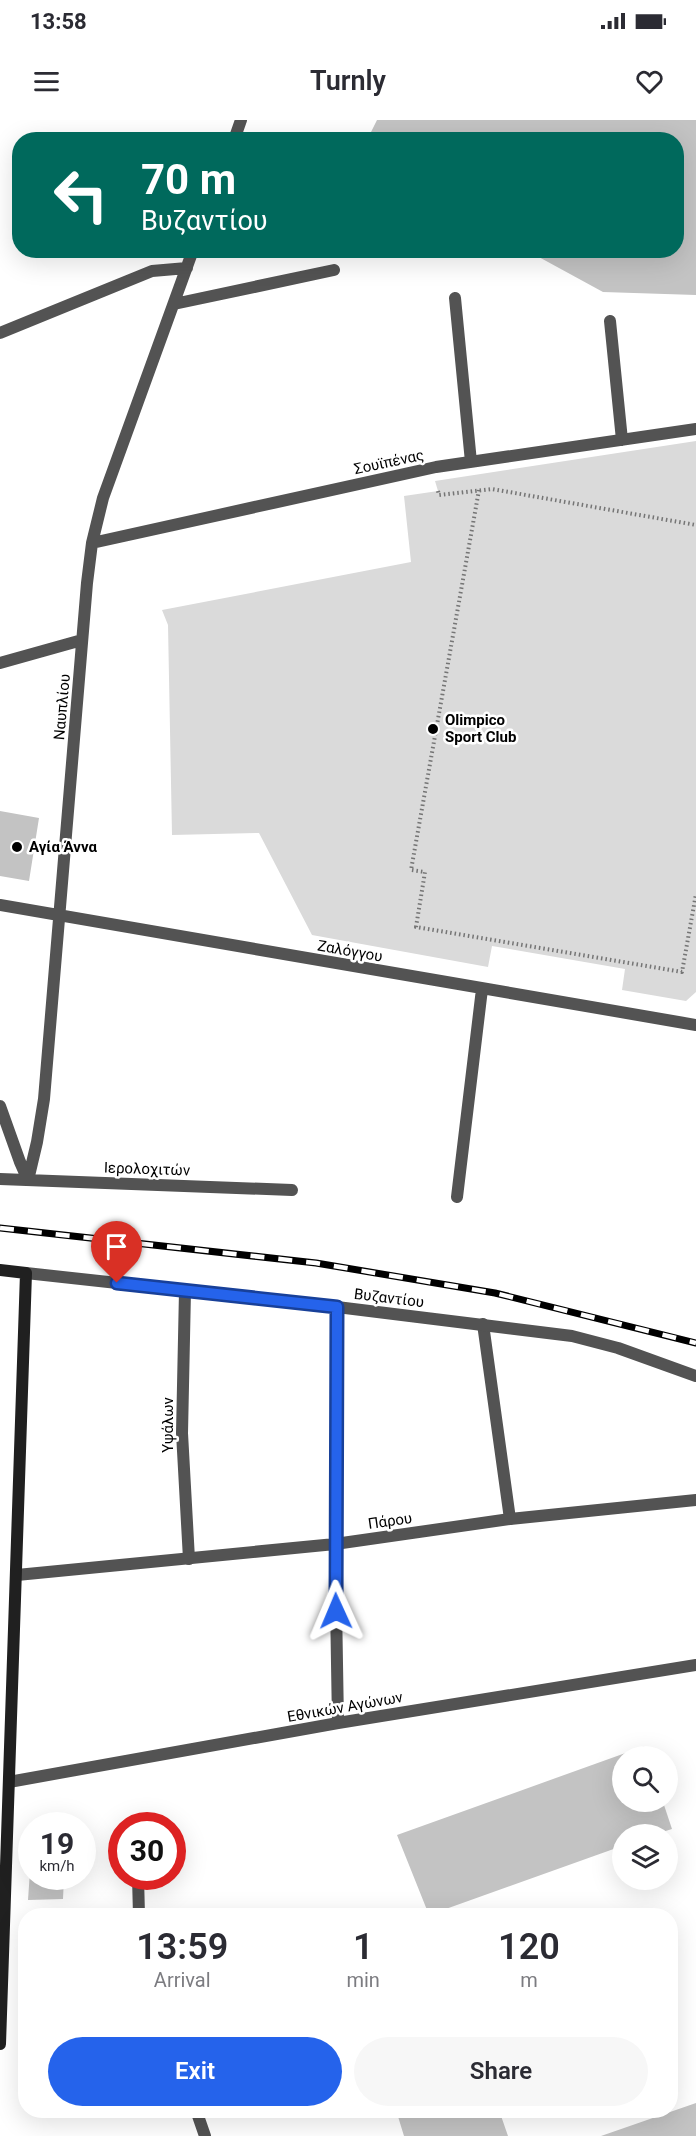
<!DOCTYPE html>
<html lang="en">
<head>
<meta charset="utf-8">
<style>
  :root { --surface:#fff; --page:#f7f7f7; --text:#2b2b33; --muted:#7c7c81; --accent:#2563eb }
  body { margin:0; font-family:Roboto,sans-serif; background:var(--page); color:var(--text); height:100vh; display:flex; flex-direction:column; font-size:22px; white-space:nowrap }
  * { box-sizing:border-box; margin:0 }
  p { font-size:20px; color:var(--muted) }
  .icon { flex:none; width:33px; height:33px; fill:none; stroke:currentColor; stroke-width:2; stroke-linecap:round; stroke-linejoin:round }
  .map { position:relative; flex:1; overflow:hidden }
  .panel { position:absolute; left:18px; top:1788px; width:660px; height:210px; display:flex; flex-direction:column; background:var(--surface); border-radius:24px; box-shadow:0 6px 24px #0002 }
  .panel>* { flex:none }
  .banner { position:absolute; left:12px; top:12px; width:672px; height:126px; border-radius:24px; box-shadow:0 6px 24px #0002; background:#00695c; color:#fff; overflow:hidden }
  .tools { position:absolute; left:612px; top:1626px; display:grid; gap:12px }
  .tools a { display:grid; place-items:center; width:66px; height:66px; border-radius:50%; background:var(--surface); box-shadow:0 6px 24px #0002; font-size:30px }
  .speed { position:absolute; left:18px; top:1692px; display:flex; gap:12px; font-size:30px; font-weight:700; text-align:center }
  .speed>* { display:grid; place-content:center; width:78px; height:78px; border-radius:50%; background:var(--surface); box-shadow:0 6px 24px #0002; line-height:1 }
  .speed small { font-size:15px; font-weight:400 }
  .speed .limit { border:9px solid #d22; background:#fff; color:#111 }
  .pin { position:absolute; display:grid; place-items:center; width:51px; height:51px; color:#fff; margin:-62px -26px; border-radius:50% 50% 50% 0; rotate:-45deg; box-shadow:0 0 6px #0007 }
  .pin .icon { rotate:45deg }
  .me { position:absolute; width:66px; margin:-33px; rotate:359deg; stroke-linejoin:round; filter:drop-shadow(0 0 4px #0008) }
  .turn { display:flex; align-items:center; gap:21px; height:126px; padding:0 30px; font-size:27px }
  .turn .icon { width:78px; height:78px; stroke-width:2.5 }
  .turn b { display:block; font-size:42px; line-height:51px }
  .eta { display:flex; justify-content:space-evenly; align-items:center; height:102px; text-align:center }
  .eta b { font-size:36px; font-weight:600; line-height:42px }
  .primary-button { display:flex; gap:12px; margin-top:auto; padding:12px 30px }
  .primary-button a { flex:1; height:69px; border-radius:36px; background:var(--accent); color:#fff; font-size:24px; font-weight:600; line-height:69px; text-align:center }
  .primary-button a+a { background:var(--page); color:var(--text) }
  .status { display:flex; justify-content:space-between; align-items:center; height:42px; padding:0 30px; background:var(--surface); direction:ltr }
  .status svg { height:16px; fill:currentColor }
  header { display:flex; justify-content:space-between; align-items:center; height:78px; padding:0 30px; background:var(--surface); font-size:27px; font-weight:600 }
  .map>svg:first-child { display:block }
</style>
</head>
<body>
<div class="status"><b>13:58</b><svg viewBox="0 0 49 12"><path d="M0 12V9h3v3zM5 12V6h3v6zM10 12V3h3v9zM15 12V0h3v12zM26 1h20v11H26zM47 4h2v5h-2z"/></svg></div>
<header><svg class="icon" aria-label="menu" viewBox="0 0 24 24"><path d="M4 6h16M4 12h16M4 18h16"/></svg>Turnly<svg class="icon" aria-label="heart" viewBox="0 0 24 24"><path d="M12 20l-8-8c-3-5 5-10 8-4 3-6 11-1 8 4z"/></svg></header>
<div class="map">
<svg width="696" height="2016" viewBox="0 0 696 2016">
  <rect width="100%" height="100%" fill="#fff"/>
  <!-- green -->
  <path fill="#dadada" d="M696 321V872L686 881 622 870 625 849 492 826 488 847 312 815 259 713 172 715 168 505 162 490 411 442 404 376 438 371 435 361Z"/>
  <!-- building -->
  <path fill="#c3c3c3" d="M377 0H696V175L603 172 526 130H676V20H371V12Z
    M0 691 39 698 29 761 0 756Z
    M645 1626 648 1636H622V1682H663L672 1709 656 1714H622V1726L429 1795 397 1715Z
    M30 1751H32V1756H64L63 1779 28 1780Z
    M696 1983V2016H601Z
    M396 1990H499L508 2016H404Z"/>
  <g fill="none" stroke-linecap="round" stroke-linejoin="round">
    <!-- path -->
    <path stroke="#757575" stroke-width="4" stroke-dasharray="1.5 3" stroke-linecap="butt" d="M479 370 411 750 425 752 416 807 682 852 696 774
      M438 371 439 375 492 369 696 405"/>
    <!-- lane -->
    <path stroke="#535353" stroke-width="12" d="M185 1171 182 1313 189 1439
      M483 1204 510 1399
      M138 1756 139 1796
      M196 1990 205 2016"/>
    <!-- street -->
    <path stroke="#535353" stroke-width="12" d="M234 20 241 0
      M455 178 471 342
      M174 184 334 150
      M610 201 622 320
      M0 213 152 151 187 148
      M92 423 436 347 696 309
      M0 543 82 520
      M0 785 696 905
      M0 986 20 1042 28 1060
      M0 1059 292 1070
      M28 1060 37 1022 44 979 87 463 92 423 103 378 193 130
      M457 1077 482 869
      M26 1153 337 1187 572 1216 618 1228 696 1256
      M337 1187 335 1424 338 1603
      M17 1455 335 1424 510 1399 696 1380
      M9 1662 338 1603 696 1545"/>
    <!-- secondary -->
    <path stroke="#202020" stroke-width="12" d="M0 1150 26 1153 0 1924"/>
    <!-- rail casing -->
    <g stroke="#000" stroke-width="7">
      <path id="rail" d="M0 1108 316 1143 495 1173 696 1223"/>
    </g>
    <!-- rail -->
    <use href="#rail" stroke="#fff" stroke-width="4.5" stroke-dasharray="14" stroke-linecap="butt"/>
  </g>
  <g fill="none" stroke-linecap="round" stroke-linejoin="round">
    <!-- route casing -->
    <g stroke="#184099" stroke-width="15">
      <path id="route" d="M117 1163 337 1187 336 1491"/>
    </g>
    <!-- route -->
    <use href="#route" stroke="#2563eb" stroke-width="10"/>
  </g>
  <!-- markers -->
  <g fill="#000" stroke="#fff" stroke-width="2">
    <circle cx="433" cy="609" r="6"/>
    <circle cx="17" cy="727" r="6"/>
  </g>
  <g text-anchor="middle" stroke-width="5" stroke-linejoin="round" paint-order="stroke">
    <!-- street labels -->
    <g font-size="15" fill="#000" stroke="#fff">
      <text transform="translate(389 342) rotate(-12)" y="5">Σουϊπένας</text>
      <text transform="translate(62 587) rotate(-85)" y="5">Ναυπλίου</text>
      <text transform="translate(350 831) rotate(10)" y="5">Ζαλόγγου</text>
      <text transform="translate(147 1049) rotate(2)" y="5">Ιερολοχιτών</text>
      <text transform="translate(389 1178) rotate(7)" y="5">Βυζαντίου</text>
      <text transform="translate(168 1305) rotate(-90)" y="5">Υψάλων</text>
      <text transform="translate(390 1401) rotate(-8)" y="5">Πάρου</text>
      <text transform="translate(345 1587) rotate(-10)" y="5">Εθνικών Αγώνων</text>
    </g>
    <!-- poi labels -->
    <g font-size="15" font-weight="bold" fill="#000" stroke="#fff" text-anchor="start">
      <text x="445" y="605">Olimpico<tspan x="445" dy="17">Sport Club</tspan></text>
      <text x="29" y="732">Αγία Άννα</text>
    </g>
  </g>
</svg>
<div class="tools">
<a><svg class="icon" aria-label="search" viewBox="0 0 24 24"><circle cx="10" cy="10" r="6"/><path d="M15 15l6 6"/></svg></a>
<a><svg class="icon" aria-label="layers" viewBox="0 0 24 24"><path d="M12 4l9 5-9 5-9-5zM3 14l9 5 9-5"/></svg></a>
</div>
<div class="speed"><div>19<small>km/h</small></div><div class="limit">30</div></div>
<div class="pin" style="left:117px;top:1163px;background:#d93025"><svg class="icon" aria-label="arrive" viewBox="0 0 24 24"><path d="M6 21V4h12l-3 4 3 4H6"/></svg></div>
<svg class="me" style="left:336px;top:1491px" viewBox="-20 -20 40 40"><path d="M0-17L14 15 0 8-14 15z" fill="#2563eb" stroke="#fff" stroke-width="4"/></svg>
<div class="banner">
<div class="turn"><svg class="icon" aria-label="left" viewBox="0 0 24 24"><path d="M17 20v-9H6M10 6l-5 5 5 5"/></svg><div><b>70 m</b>Βυζαντίου</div></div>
</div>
<section class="panel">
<div class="eta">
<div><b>13:59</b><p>Arrival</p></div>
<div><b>1</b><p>min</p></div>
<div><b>120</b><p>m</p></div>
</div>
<div class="primary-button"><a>Exit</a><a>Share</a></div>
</section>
</div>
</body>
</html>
